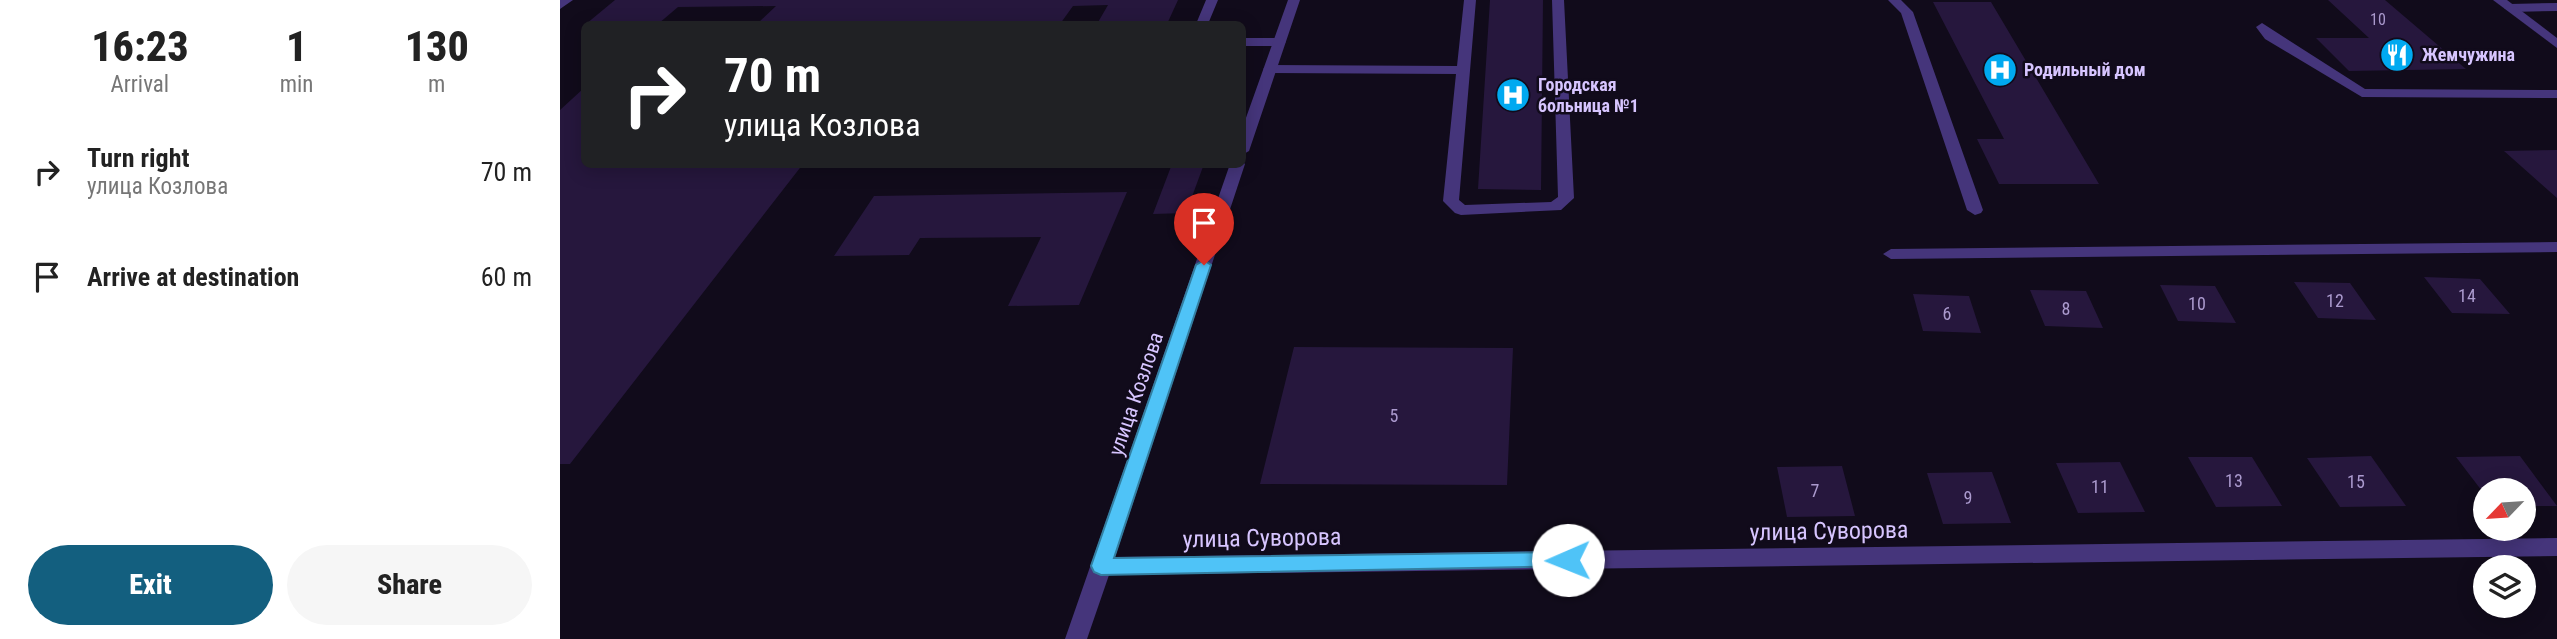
<!DOCTYPE html>
<html lang="en">
<head>
<meta charset="utf-8">
<style>
  :root { --surface:#fff; --page:#f6f6f6; --text:#222; --muted:#767676; --accent:#135f7f }
  body { margin:0; font-family:"Roboto Condensed",sans-serif; background:var(--page); color:var(--text); height:100vh; display:flex; flex-direction:column; font-size:26px; white-space:nowrap }
  * { box-sizing:border-box; margin:0 }
  p { font-size:23px; color:var(--muted) }
  .icon { flex:none; width:38px; height:38px; fill:none; stroke:currentColor; stroke-width:2; stroke-linecap:round; stroke-linejoin:round }
  .map { position:relative; flex:1; overflow:hidden }
  .drawer { display:flex; flex-direction:column; background:var(--surface); width:560px }
  .drawer>* { flex:none }
  .top-card { position:absolute; left:21px; top:21px; width:665px; height:147px; border-radius:10px; box-shadow:0 4px 18px #0003; background:#202124; color:#fff; overflow:hidden }
  .needle { width:46px; rotate:245deg }
  .tools { position:absolute; left:1913px; top:478px; display:grid; gap:14px }
  .tools a { display:grid; place-items:center; width:63px; height:63px; border-radius:50%; background:var(--surface); box-shadow:0 4px 18px #0003; font-size:35px }
  .pin { position:absolute; display:grid; place-items:center; width:60px; height:60px; color:#fff; margin:-72px -30px; border-radius:50% 50% 50% 0; rotate:-45deg; box-shadow:0 0 7px #0007 }
  .pin .icon { rotate:45deg }
  .me { position:absolute; width:77px; margin:-38px; rotate:269deg; stroke-linejoin:round; filter:drop-shadow(0 0 5px #0008) }
  .turn { display:flex; align-items:center; gap:24px; height:147px; padding:0 28px; font-size:32px }
  .turn .icon { width:91px; height:91px; stroke-width:2.5 }
  .turn b { display:block; font-size:49px; line-height:60px }
  .eta { display:flex; justify-content:space-evenly; align-items:center; height:119px; text-align:center }
  .eta b { font-size:42px; font-weight:800; line-height:49px }
  .cta { display:flex; gap:14px; margin-top:auto; padding:14px 28px }
  .cta a { flex:1; height:80px; border-radius:42px; background:var(--accent); color:#fff; font-size:28px; font-weight:800; line-height:80px; text-align:center }
  .cta a+a { background:var(--page); color:var(--text) }
  ul { padding:0; list-style:none }
  li { display:flex; align-items:center; gap:21px; height:105px; padding:0 28px }
  li div { flex:1 }
  li b { display:block; font-size:26px }
  li em { font-style:normal }
  main { display:flex; flex:1; min-height:0 }
  .map>svg:first-child { display:block }
</style>
</head>
<body>
<main>
<section class="drawer">
<div class="eta">
<div><b>16:23</b><p>Arrival</p></div>
<div><b>1</b><p>min</p></div>
<div><b>130</b><p>m</p></div>
</div>
<ul>
<li><svg class="icon" aria-label="right" viewBox="0 0 24 24"><path d="M7 20v-9h11M14 6l5 5-5 5"/></svg><div><b>Turn right</b><p>улица Козлова</p></div><em>70 m</em></li>
<li><svg class="icon" aria-label="arrive" viewBox="0 0 24 24"><path d="M6 21V4h12l-3 4 3 4H6"/></svg><div><b>Arrive at destination</b></div><em>60 m</em></li>
</ul>
<div class="cta"><a>Exit</a><a>Share</a></div>
</section>
<div class="map">
<svg width="1997" height="639" viewBox="0 0 1997 639">
  <rect width="100%" height="100%" fill="#110b1b"/>
  <!-- building -->
  <path fill="#26173d" d="M55 0H618L607 24H537L548 5 513 6 500 24H197L216 6 118 7 98 24H26Z
    M930 0H983L981 190 918 189Z
    M1768 0H1825L1906 69 1789 71 1756 38H1809Z
    M1373 2H1431L1539 184H1439L1417 139H1444Z
    M24 88V164H243L10 464H0V110Z
    M1997 150V198L1944 151Z
    M612 164H644L626 213 593 214Z
    M567 192 519 305 448 306 481 237 360 238 349 255 274 256 314 196Z
    M1864 277 1920 279 1950 314 1892 313Z
    M1734 282 1790 283 1816 320 1758 318Z
    M1600 285 1655 286 1676 323 1618 321Z
    M1470 290 1526 291 1543 328 1485 326Z
    M1353 294 1409 296 1421 333 1363 331Z
    M734 347 953 348 947 485 700 484Z
    M1811 456 1846 506 1780 507 1747 458Z
    M1960 456 1997 506H1964V490H1925V495L1896 457Z
    M1628 457H1692L1722 506 1656 507Z
    M1560 462 1585 512 1518 513 1496 463Z
    M1282 466 1295 516 1227 517 1217 467Z
    M1432 472 1451 523 1383 524 1367 473Z"/>
  <g fill="none" stroke-linecap="round" stroke-linejoin="round">
    <!-- service -->
    <path fill="#45357b" fill-rule="evenodd" d="M0 0H13L0 9Z
      M646 0H658L648 24H636Z
      M904 0H916L899 200 905 205 991 202 998 197 992 0H1004L1014 198 1001 210 901 215 895 213 883 201 896 74 710 73 703 69 710 65 897 66Z
      M1328 0H1341L1353 12 1423 210 1421 213 1415 215 1407 210 1341 13Z
      M1997 3V11L1950 12 1944 8 1950 4Z
      M1702 23 1805 89 1997 90V98L1802 97 1705 39 1696 27Z
      M682 38H720L726 42 720 46H682Z"/>
    <!-- minor -->
    <path fill="#45357b" fill-rule="evenodd" d="M728 0H740L689 151 682 155V129Z
      M682 161 685 164 555 557 1997 538V556L549 575 527 639H505L670 164H682Z
      M1997 242V252L1331 259 1323 254 1331 249Z"/>
    <!-- tertiary -->
    <path fill="#45357b" fill-rule="evenodd" d="M1933 0H1947L1997 38V48Z"/>
  </g>
  <!-- route -->
  <path fill="#4fc3f7" stroke="#337fa1" stroke-width="2" d="M644 260 651 265 554 558 1008 552 1015 554 1018 560 1015 566 541 575 534 572 531 566 636 265Z"/>
  <!-- icons -->
  <defs>
    <g id="restaurant-disc" transform="scale(1.75)"><circle r="9.5" fill="#00a9f0" stroke="#110b1b"/><path d="M-5-6h1v4h1v-4h1v4h1v-4h1v5L-1.5 .5V6h-2V.5L-5-1ZM5-6V6H3V1.5H1.5Q1.5-4 5-6Z" fill="#fff"/></g>
    <g id="hospital-disc" transform="scale(1.75)"><circle r="9.5" fill="#00a9f0" stroke="#110b1b"/><path d="M-5-5h3v3.5h4V-5h3V5h-3V1.5h-4V5h-3Z" fill="#fff"/></g>
  </defs>
  <g fill-rule="evenodd">
    <use href="#restaurant-disc" x="1837" y="55"/>
    <use href="#hospital-disc" x="1440" y="70"/>
    <use href="#hospital-disc" x="953" y="95"/>
  </g>
  <g text-anchor="middle" stroke-width="5" stroke-linejoin="round" paint-order="stroke">
    <!-- far-number labels -->
    <g font-size="16" fill="#ab9ace">
      <text x="1818" y="25">10</text>
    </g>
    <!-- far-poi labels -->
    <g font-size="18" font-weight="bold" fill="#d7c5ff" stroke="#110b1b" text-anchor="start">
      <text x="1862" y="61">Жемчужина</text>
      <text x="1464" y="76">Родильный дом</text>
      <text x="978" y="91">Городская<tspan x="978" dy="21">больница №1</tspan></text>
    </g>
    <!-- number labels -->
    <g font-size="18" fill="#ab9ace">
      <text x="1907" y="302">14</text>
      <text x="1775" y="307">12</text>
      <text x="1637" y="310">10</text>
      <text x="1506" y="315">8</text>
      <text x="1387" y="320">6</text>
      <text x="834" y="422">5</text>
      <text x="1674" y="487">13</text>
      <text x="1796" y="488">15</text>
      <text x="1540" y="493">11</text>
      <text x="1255" y="497">7</text>
      <text x="1408" y="504">9</text>
    </g>
    <!-- street labels -->
    <g font-size="21" fill="#d7c5ff" stroke="#110b1b">
      <text transform="translate(576 394) rotate(-71)" y="7">улица Козлова</text>
    </g>
    <!-- near-street labels -->
    <g font-size="24" fill="#d7c5ff" stroke="#110b1b">
      <text transform="translate(1269 531) rotate(-1)" y="8">улица Суворова</text>
      <text transform="translate(702 538) rotate(-1)" y="8">улица Суворова</text>
    </g>
  </g>
</svg>
<div class="tools">
<a><svg class="needle" viewBox="-14 -14 28 28"><path d="M0-13l5 13h-10z" fill="#e53935"/><path d="M0 13l5-13h-10z" fill="#767676"/></svg></a>
<a><svg class="icon" aria-label="layers" viewBox="0 0 24 24"><path d="M12 4l9 5-9 5-9-5zM3 14l9 5 9-5"/></svg></a>
</div>
<div class="pin" style="left:644px;top:265px;background:#d93025"><svg class="icon" aria-label="arrive" viewBox="0 0 24 24"><path d="M6 21V4h12l-3 4 3 4H6"/></svg></div>
<svg class="me" style="left:1008px;top:560px" viewBox="-20 -20 40 40"><circle r="19" fill="#fff"/><path d="M0-13L10 11 0 6-10 11z" fill="#4fc3f7"/></svg>
<div class="top-card">
<div class="turn"><svg class="icon" aria-label="right" viewBox="0 0 24 24"><path d="M7 20v-9h11M14 6l5 5-5 5"/></svg><div><b>70 m</b>улица Козлова</div></div>
</div>
</div>
</main>
</body>
</html>
